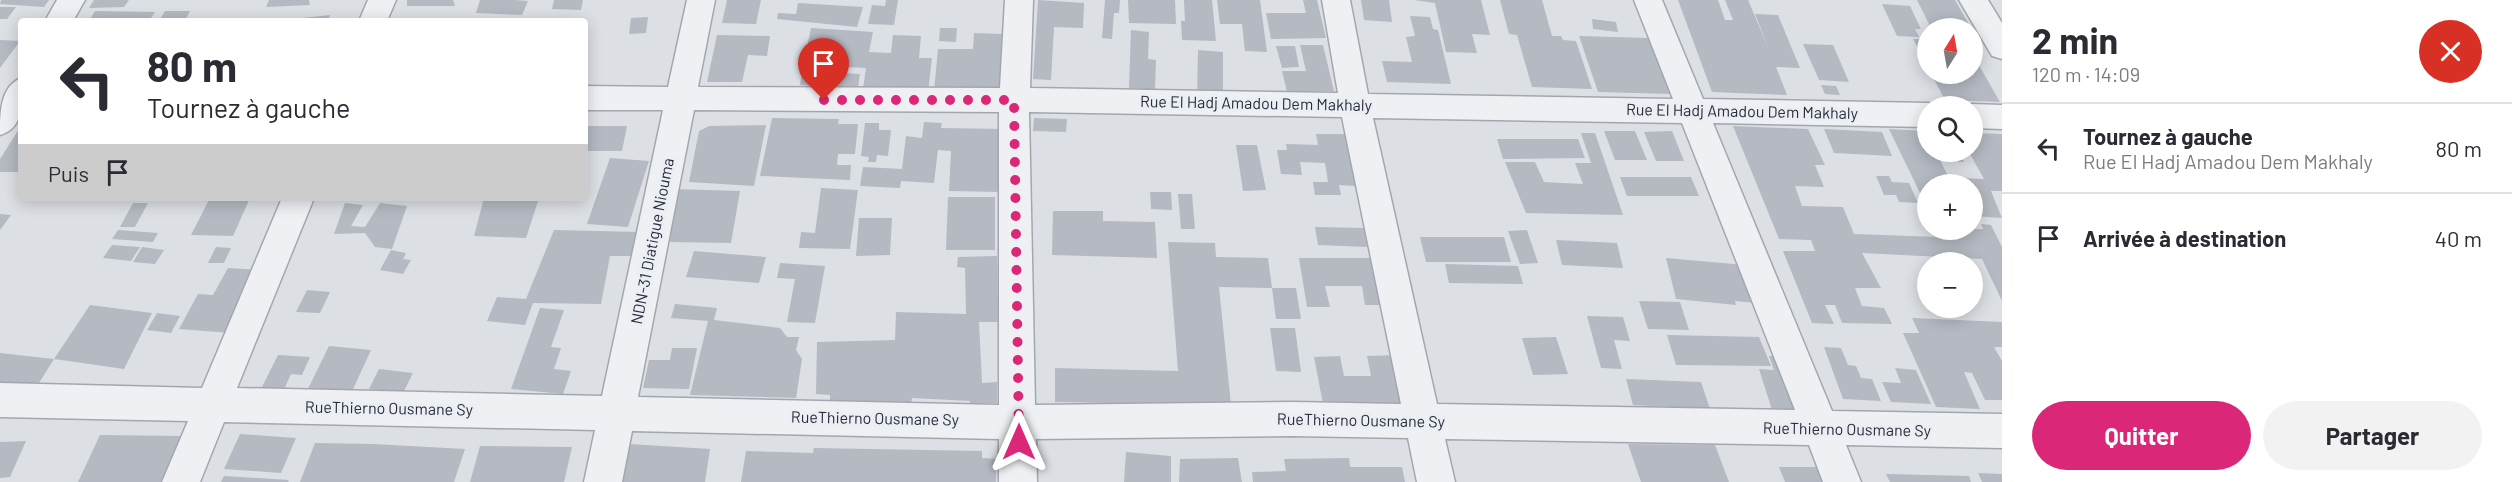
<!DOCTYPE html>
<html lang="fr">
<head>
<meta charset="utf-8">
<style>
  :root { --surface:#fff; --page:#f2f2f3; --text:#2b2b33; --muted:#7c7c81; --line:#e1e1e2; --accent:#db2777 }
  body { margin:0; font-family:Barlow,sans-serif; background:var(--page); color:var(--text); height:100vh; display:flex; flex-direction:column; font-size:22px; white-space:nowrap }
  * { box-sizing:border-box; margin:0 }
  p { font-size:20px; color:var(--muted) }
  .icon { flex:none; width:33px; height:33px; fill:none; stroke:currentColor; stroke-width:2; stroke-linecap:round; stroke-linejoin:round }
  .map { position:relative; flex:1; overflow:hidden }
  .details { display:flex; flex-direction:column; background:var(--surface); width:510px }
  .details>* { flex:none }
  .top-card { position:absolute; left:18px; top:18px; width:570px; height:183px; border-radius:6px; box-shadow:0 3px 15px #0003; background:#fff; color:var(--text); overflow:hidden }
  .needle { width:39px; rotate:11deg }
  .controls { position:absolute; left:1917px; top:18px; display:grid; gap:12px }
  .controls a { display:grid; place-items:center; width:66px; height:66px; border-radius:50%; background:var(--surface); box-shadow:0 3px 15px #0003; font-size:30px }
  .pin { position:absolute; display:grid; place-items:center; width:51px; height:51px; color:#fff; margin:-62px -26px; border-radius:50% 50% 50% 0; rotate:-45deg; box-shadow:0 0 6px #0007 }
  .pin .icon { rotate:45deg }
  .me { position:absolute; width:66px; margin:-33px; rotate:0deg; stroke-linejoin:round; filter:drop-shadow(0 0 4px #0008) }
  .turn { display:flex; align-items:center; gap:21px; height:126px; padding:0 30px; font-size:27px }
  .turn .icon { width:78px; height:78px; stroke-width:2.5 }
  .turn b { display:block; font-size:42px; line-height:51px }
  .then { display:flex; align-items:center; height:57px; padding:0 30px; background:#0003; gap:12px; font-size:22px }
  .round { display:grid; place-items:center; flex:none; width:63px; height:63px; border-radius:32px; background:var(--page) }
  .summary { display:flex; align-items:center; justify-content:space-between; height:102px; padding:0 30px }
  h1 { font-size:36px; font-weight:700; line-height:45px }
  .primary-button { display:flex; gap:12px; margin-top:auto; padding:12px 30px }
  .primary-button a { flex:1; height:69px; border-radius:36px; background:var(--accent); color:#fff; font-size:24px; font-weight:700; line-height:69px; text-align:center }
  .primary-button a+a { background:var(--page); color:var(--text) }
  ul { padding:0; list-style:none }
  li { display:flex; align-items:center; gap:18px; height:90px; padding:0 30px; border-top:2px solid var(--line) }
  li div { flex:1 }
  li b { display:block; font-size:22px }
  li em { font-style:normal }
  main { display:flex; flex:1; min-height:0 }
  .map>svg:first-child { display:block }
</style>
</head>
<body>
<main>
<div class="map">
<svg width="2002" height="482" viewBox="0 0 2002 482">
  <rect width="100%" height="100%" fill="#dce0e5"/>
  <!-- building -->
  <path fill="#b4b9c2" d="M1 0H49L44 7 0 4Z
    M94 0H129L124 7 89 8Z
    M269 0H309L310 5 266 7Z
    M407 0H453L455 6H407Z
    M480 0H514L528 1 522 15 476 13Z
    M554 0H583L581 10 552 9Z
    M727 0H761L756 24 722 23Z
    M886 0H898L894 25 868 24 872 5 885 6Z
    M1038 0 1084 3 1083 28 1054 27 1051 80 1033 79Z
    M1105 0H1120L1119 13H1114L1112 39 1102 38Z
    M1128 0H1175L1176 24 1129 23Z
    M1184 0H1212L1216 41 1182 40 1181 21H1185Z
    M1217 0H1260L1267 52 1245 51 1242 24H1220Z
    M1303 0H1317L1326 38 1271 39 1266 13H1306Z
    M1361 0H1389L1392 22 1364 20Z
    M1414 0H1481L1490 35 1472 34 1477 53 1446 52 1435 3Z
    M1500 0H1542L1552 36H1561L1563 40 1576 41 1592 89 1532 87 1517 35 1509 34Z
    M1678 0H1718L1725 20H1733L1725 0H1748L1770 52 1755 14 1778 15 1800 68 1776 67 1787 95 1712 92Z
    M1917 0H1955L1971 28H1931Z
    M798 3 863 7 857 27 777 19 778 13 796 14Z
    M1882 4 1910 6 1921 29H1915L1919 37 1897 36Z
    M0 7H16L7 19H0Z
    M95 11 155 12 149 21H89Z
    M165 11H190L185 21H159Z
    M330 15 328 21H294V19Z
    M1410 16 1430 17 1433 29 1438 30 1451 84 1387 82 1382 61 1412 62 1406 37 1415 36Z
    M648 17 646 33 629 34 631 18Z
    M1592 19 1616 22 1618 32 1593 29Z
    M811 28 873 32 869 52 891 53 893 35 921 36 919 58H932L928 92 863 89 866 68 803 65Z
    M940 28H957L956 42 939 41Z
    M1131 30 1149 32 1148 59 1156 60 1155 90 1129 88Z
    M974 33 1002 34 999 93 934 91 938 49H973Z
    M717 35 770 36 767 56 748 55 742 82H707Z
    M1579 36 1649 38 1672 94 1598 92Z
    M1913 39H1928V66Z
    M0 40 20 41 0 68Z
    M1803 44 1833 45 1849 82 1819 80Z
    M1300 45H1323L1334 91 1287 92 1282 71H1306Z
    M1276 46H1295L1299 67 1282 68Z
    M1198 50 1223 52V99L1197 97Z
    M1972 53 2000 102 1945 100 1931 74H1972Z
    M802 71 860 74 858 87 800 85Z
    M1821 85 1836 86 1840 95 1825 94Z
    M772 118 839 119 838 124H858L855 154H838L837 165H851L850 180 760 176Z
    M1034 118 1067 119 1066 132 1033 131Z
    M924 122 942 123 941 128 1003 129 1001 192 949 191 951 151 938 150 934 183 901 181 900 188 860 186 863 167 902 169 906 136 922 138Z
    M865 123H879V130H891L888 156 877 155 876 162H868L869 157 861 156Z
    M766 125 754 186 689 182 699 131 709 126Z
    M21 126V172H0V159Z
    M585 126H627L622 151H585Z
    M1733 126 1808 129 1825 165H1815L1824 187 1795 186 1802 206 1843 207 1854 234 1938 237 1935 230 1983 229 1981 224 1991 225 2002 247V301L1982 259 1862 253 1881 288H1855L1862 306 1884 308 1892 324 1842 323 1835 305H1825L1834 324 1812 323 1783 251H1815L1811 240 1779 239Z
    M1824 129 1882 132 1892 156 1834 153Z
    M1889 129 1928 131V152H1959L1964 162 1940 160 1952 184H1928V196L1921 195Z
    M1604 131H1635L1647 160H1615Z
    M1672 131 1684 161H1656L1644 132Z
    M1581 133H1595L1623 215 1526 213 1505 162H1535L1544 182 1583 184 1575 163H1591Z
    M1972 133 2002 134V191H1991L2002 218 1972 216V184H1962L1959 178 1984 179 1969 152H1972Z
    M1316 134H1347L1356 186 1339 185 1341 195H1315L1313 182H1328L1325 163 1300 162 1302 175 1281 174 1277 150H1287L1286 144 1318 145Z
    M1497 139H1578L1585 158 1503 159Z
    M1236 145H1257L1266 190 1243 191Z
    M610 158 649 161 628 227 587 224Z
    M1876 176H1889L1892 182 1909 183 1918 203 1899 202 1896 195H1884Z
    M1620 177H1691L1699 196H1627Z
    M821 188 858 190 850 249 799 248 801 232 815 233Z
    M674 189 740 191 731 243 670 242Z
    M1150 192H1171L1172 210 1151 209Z
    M1178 194H1192L1195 229H1181Z
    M948 197H995V250H946Z
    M210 198H250L233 236 191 235Z
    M484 198H539L526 238 474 236Z
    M133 203H148L135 227H120Z
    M345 203 363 205 351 226 365 227 380 203 407 206 392 249 375 247 365 233 334 234Z
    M1053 211H1103V221L1155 222 1157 258 1052 255Z
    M0 214 11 215 0 230Z
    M859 218H892L890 255 856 256Z
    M1315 227 1364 228 1367 247 1318 245Z
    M118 230 158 233 153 242 112 239Z
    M554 230 641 232 632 256H610L601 304 533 303 525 325 487 321 497 297 526 299Z
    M1527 230 1538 263 1520 264 1508 231Z
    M1420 237H1504L1511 262H1426Z
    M1556 240 1617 243 1623 268 1562 265Z
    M1168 242 1215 243 1216 257 1268 258 1272 288H1296L1301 319H1276L1272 288 1219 287 1231 405 1055 402V368L1178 371Z
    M112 245 140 247 131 261 103 258Z
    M142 247 164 250 155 264 133 262Z
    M216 247 231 248 224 263H208Z
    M391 250 406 253 403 259 411 260 403 274 380 270Z
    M694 251 766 257 759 283 686 277Z
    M997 256 998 322H979L982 383 997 382V403L970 404V401L912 398 911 404 830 403V395L816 394 817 342 895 340 896 312 966 314 965 268 957 267 958 257Z
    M1299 258H1375L1385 305H1365L1362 286H1325L1330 307H1307Z
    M1666 258 1745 265 1756 303 1735 301 1736 305 1676 299Z
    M780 263 825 266 815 323 787 322 795 279 777 278Z
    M1445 264 1518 266 1523 284 1449 283Z
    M228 268 262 270 231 333 179 329 198 294 213 295Z
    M307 290 330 292 320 313 296 312Z
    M1639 301 1680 302 1689 330 1648 329Z
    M675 304 717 308 714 320 780 328 787 337H799L796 350 802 359 796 398 690 395 708 321 671 318Z
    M90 305 152 313 124 369 54 359Z
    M540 308 564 310 551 347 561 348 554 369 571 371 563 394 511 389Z
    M157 313 180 316 171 333 147 330Z
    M1587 316 1623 317 1630 341 1614 340 1622 369 1601 368Z
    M1912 318 2002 322V347H1994L2002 361V400H1985L1972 373 1964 372 1980 409 1936 407 1903 333H1919Z
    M1270 328H1295L1301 372 1276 371Z
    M1667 335 1759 337 1771 366 1676 365Z
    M1556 337 1568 374 1533 375 1522 338Z
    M329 346 371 350 349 398 306 393Z
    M1824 347 1841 348 1848 365 1856 366 1861 378 1872 379 1881 401 1843 399Z
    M672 348H697L689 389 643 388 649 360H670Z
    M0 353 54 359 32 394 0 391Z
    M278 355 310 357 302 375 291 374 282 394 259 393Z
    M1401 355 1414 408 1324 409 1314 357 1340 356 1344 376H1371L1367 356Z
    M1769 356H1779L1798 412 1772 410 1759 369 1774 370Z
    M1895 368 1916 370 1931 404 1891 402 1882 382 1901 383Z
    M379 369 413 373 403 393 369 389Z
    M1626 379 1701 382 1710 409 1633 405Z
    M240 434 296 438 281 473 224 469Z
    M100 435 181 436 161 482H78Z
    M26 441 10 477 0 478V442Z
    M315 443 373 444 465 449 454 482H300Z
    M629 444 710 449 705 482H621Z
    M1628 444 1715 445 1729 482H1641Z
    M480 446 572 447 564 482H470Z
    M814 448 982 451V458L997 459 996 482H741L746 451 813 453Z
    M1126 452 1171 456V482H1124Z
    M1238 458 1242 482H1179L1180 459Z
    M1349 458 1350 467H1402L1405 482H1253L1252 472 1286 471 1284 459Z
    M1779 467H1822L1829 482H1785Z
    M1978 473 2002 474V482H1982Z
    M1886 474 1969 476 1971 482H1890Z
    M224 476 289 480 288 482H221Z"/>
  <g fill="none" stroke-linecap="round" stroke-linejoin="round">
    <!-- minor casing -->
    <g stroke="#a2a7af" stroke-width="3">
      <path id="minor" d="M57 0H85L73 21H45Z
        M368 0H396L387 21H359Z
        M687 0H715L698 87 1000 88 1005 0H1033L1030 88 1338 93 1322 0H1350L1368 94 1673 99 1634 0H1662L1703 99 1928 103 1939 106H1928V127L1713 123 1832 411 2002 414V448L1846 445 1861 482H1823L1809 445 1445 439 1455 482H1417L1408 438 1293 436 1036 439 1037 482H999V439L632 431 622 482H584L595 430 224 422 200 482H162L188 421 0 417V383L202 388 282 198H314L237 388 602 396 663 110H585V86L668 87ZM694 110 999 112V405L638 397ZM1029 112 1342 117 1401 404 1293 402 1035 405ZM1373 118 1682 123 1795 410 1437 404Z
        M1959 0H1988L2002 23V59L1992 56Z
        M21 78C21 101 26 127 0 135 0 113 0 87 21 78Z
        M1972 104 2002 105V129L1972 128V106H1964Z"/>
    </g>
    <!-- minor -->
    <use href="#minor" fill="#eff0f4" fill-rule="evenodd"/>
  </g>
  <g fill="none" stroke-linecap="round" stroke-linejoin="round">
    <!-- route -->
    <path stroke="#db2777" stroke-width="10" stroke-dasharray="0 18" d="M824 100H1014L1019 442"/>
  </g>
  <g text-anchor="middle" stroke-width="6" stroke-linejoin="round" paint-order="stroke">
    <!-- street labels -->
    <g font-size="16" fill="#272d3b" stroke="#ebeef3">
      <text transform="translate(1256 103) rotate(1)" y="6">Rue El Hadj Amadou Dem Makhaly</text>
      <text transform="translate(1742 111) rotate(1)" y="6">Rue El Hadj Amadou Dem Makhaly</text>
      <text transform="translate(652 241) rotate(-79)" y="6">NDN-31 Diatigue Niouma</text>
      <text transform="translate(389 408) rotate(1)" y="6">RueThierno Ousmane Sy</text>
      <text transform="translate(875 418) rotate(1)" y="6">RueThierno Ousmane Sy</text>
      <text transform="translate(1361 420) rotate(1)" y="6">RueThierno Ousmane Sy</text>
      <text transform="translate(1847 429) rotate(1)" y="6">RueThierno Ousmane Sy</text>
    </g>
  </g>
</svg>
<div class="controls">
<a><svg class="needle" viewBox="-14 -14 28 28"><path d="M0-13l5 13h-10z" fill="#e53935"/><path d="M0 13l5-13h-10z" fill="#7c7c81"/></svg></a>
<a><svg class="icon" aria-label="search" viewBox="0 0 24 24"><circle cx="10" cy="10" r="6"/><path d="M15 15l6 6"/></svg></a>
<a>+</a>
<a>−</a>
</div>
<div class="pin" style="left:824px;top:100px;background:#d93025"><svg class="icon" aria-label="arrive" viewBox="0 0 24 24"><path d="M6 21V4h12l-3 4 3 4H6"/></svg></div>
<svg class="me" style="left:1019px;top:442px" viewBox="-20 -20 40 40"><path d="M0-17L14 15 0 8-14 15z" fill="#db2777" stroke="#fff" stroke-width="4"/></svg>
<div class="top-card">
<div class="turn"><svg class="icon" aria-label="left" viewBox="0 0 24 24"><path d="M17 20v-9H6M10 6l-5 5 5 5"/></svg><div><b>80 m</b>Tournez à gauche</div></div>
<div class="then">Puis<svg class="icon" aria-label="arrive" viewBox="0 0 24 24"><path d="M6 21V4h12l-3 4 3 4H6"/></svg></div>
</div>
</div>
<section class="details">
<div class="summary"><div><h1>2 min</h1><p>120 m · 14:09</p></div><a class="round" style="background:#d93025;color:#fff"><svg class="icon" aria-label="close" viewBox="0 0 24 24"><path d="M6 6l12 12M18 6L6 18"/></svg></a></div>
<ul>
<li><svg class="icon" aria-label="left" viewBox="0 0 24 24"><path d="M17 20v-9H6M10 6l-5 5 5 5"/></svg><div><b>Tournez à gauche</b><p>Rue El Hadj Amadou Dem Makhaly</p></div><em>80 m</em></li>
<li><svg class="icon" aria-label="arrive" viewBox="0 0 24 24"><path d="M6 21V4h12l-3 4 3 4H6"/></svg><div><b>Arrivée à destination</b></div><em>40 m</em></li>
</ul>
<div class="primary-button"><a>Quitter</a><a>Partager</a></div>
</section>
</main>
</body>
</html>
